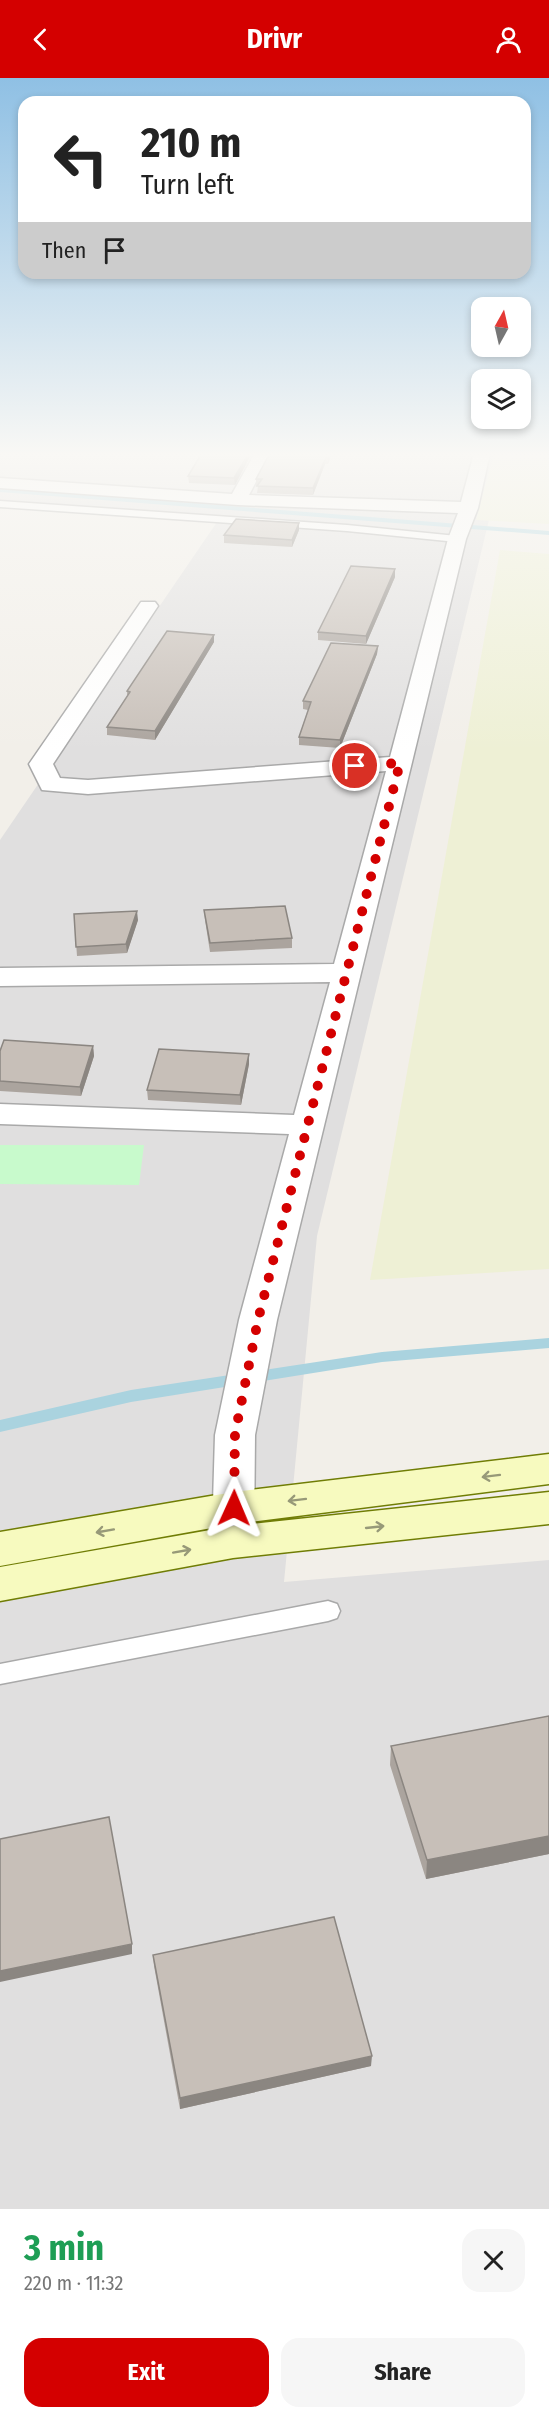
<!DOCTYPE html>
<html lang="en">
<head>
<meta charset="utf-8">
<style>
  :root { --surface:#fff; --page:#f6f6f6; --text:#222; --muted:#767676; --accent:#d40000 }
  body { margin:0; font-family:"Fira Sans Condensed",sans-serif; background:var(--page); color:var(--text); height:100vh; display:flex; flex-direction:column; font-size:22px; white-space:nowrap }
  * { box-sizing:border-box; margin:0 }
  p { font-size:20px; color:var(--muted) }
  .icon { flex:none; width:33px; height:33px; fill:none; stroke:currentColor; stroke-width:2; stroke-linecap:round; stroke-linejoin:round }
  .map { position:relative; height:2131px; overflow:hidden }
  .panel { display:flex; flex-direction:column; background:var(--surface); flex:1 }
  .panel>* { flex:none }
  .banner { position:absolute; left:18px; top:18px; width:513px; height:183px; border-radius:18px; box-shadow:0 3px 9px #0003; background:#fff; color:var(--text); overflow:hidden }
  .needle { width:39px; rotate:8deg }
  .buttons { position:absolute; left:471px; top:219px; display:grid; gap:12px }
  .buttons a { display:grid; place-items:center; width:60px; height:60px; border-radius:12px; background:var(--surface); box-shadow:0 3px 9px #0003; font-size:30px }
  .pin { position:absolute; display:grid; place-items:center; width:51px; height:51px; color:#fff; margin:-26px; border:3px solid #fff; border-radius:50%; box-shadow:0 2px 6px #0007 }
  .me { position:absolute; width:66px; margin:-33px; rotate:1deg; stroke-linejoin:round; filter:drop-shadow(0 0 4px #0008) }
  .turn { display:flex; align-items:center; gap:21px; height:126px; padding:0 24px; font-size:27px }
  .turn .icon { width:78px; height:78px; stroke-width:2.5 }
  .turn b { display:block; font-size:42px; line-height:51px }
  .then { display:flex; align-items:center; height:57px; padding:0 24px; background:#0003; gap:12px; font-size:22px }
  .round { display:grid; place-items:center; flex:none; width:63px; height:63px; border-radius:18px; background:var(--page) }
  .summary { display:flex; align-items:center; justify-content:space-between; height:102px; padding:0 24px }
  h1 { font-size:36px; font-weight:700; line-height:45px; color:#1e9e55 }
  .button { display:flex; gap:12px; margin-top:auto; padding:12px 24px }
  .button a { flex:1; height:69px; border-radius:18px; background:var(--accent); color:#fff; font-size:24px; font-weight:700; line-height:69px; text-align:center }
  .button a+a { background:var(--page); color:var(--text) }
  header { display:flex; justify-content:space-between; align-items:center; height:78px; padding:0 24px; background:var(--accent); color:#fff; font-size:27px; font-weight:700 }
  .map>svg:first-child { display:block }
</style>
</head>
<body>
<header><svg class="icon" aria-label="back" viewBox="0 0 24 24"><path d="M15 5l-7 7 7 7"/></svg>Drivr<svg class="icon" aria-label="person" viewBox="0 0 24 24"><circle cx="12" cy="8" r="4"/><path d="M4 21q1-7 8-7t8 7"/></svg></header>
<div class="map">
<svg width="549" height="2131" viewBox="0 0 549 2131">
  <rect width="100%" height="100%" fill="#f2efe9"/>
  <!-- residential -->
  <path fill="#e0dfdf" d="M0 375H505L317 1158 284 1504 549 1482V2131H0V762L217 444 0 428Z"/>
  <!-- farmland -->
  <path fill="#eef0d5" d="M494 375H549V446L476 442Z
    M500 472 549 476V1191L370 1202Z"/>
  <!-- park -->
  <path fill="#c8facc" d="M0 1067H144L139 1107 0 1106Z"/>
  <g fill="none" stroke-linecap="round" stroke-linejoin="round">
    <!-- stream -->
    <path fill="#aad3df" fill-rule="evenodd" d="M0 410 549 453V457L0 414Z
      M549 1260V1270L382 1284 131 1324 0 1354V1342L131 1312 382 1274Z"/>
    <!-- service casing -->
    <g stroke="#a9a9a9" stroke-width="3">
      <path id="service" d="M0 423 347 447 457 458 462 461 457 464 347 453 0 429Z
        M328 1523 337 1526 340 1533 337 1540 328 1543 0 1606V1586Z"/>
    </g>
    <!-- minor casing -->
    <g stroke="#a9a9a9" stroke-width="3">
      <path id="minor" d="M255 375H271L249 417 461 424 474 375H490L478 430 466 461 277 1242 255 1357 254 1459 248 1471 233 1475 218 1471 212 1459 215 1357 239 1242 289 1056 0 1046V1026L294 1037 330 904 0 908V890L334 886 386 693 88 716 42 712 29 686 141 524H155L158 528 53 686 60 700 88 702 390 679 448 461 458 435 238 427 0 410V400L232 416Z"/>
    </g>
    <!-- secondary casing -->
    <g stroke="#707d05" stroke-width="3">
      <path id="secondary" d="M549 1376V1406L234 1446 0 1488V1454L234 1414Z
        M549 1414V1446L233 1480 0 1523V1489L233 1448Z"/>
    </g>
    <!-- service -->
    <use href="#service" fill="#fff" fill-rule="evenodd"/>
    <!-- minor -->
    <use href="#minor" fill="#fff" fill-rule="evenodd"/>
    <!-- secondary -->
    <use href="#secondary" fill="#f7fabf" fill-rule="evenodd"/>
  </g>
  <!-- wall -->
  <path fill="#aba49e" d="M202 375H252L235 407 189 405 188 398Z
    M332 375 328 386H325L313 417 257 415 258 408H256V401Z
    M299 445V452L292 469 224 465V457Z
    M395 491V499L366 566 318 562V554Z
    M214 557V564L155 662 107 657V649L127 619V613Z
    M378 568 377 576 340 670 299 667V659L308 632 303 631V623Z
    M204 832 292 860V870L210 874 205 842Z
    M74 836 138 842 127 875 77 878Z
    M93 968 94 978 81 1018 0 1013V973Z
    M249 976V986L241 1027 148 1022 147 1012Z
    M549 1638V1776L426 1801 390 1687 391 1668Z
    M153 1877 371 1988 180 2031 154 1888Z"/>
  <!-- shaded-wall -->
  <path fill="#8b8681" d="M249 375H252L235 407 234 400Z
    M330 375H332L328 386V379Z
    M326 379 325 386 313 417V410Z
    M299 445V452L292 469V462Z
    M395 491V499L366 566V558Z
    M214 557V564L155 662V653Z
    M378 568 377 576 340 670V662Z
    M137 833 138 842 127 875 126 866Z
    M93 968 94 978 81 1018 80 1009Z
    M249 976V986L241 1027 240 1017Z
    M549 1758V1776L426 1801 427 1782Z
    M132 1866V1876L0 1904V1893Z
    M372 1978 371 1988 180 2031V2020Z"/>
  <!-- building -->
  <path fill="#c7bfb8" stroke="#8b8681" stroke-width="1.5" d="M202 375H249L234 400 188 398Z
    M270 375H330L328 379H326L313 410 257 408 262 401H256Z
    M236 441 299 445 292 462 224 457Z
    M351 488 395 491 366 558 318 554Z
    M167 553 214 557 155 653 107 649 130 614 127 613Z
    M331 565 378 568 340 662 299 659 311 624 303 623Z
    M285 828 292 860 210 865 204 832Z
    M137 833 126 866 76 869 74 836Z
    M4 962 93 968 80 1009 0 1003V973Z
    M159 971 249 976 240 1017 147 1012Z
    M549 1638V1758L427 1782 391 1668Z
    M109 1739 132 1866 0 1893V1761Z
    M334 1839 372 1978 180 2020 153 1877Z"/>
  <!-- one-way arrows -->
  <defs><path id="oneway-shaft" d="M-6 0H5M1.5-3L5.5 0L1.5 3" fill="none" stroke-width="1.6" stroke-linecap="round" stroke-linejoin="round" transform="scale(1.5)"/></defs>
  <g stroke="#979978">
    <use href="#oneway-shaft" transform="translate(491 1398) rotate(173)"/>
    <use href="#oneway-shaft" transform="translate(297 1422) rotate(173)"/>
    <use href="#oneway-shaft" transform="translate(375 1449) rotate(-6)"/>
    <use href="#oneway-shaft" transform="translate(105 1453) rotate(170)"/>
    <use href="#oneway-shaft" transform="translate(182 1473) rotate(-10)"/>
  </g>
  <!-- sky -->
  <linearGradient id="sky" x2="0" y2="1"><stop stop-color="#8fc0e4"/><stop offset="0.56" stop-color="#f9f8f5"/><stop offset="1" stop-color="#f9f8f5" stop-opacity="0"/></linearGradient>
  <rect width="549" height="673" fill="url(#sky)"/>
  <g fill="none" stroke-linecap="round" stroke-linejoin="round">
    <!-- route -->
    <path stroke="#d40000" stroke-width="10" stroke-dasharray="0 18" d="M234 1430 235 1356 258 1242 400 685 355 688"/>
  </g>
</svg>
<div class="buttons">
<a><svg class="needle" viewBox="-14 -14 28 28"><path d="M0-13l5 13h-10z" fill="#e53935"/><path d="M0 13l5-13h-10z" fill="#767676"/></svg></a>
<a><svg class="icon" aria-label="layers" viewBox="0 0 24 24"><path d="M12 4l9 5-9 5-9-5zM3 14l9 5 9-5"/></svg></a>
</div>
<div class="pin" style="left:355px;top:688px;background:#d93025"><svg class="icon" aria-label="arrive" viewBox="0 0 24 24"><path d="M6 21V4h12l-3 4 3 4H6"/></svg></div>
<svg class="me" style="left:234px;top:1430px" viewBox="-20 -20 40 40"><path d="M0-17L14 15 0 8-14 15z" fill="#d40000" stroke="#fff" stroke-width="4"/></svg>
<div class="banner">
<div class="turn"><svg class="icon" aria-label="left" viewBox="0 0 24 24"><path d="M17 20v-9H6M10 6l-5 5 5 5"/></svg><div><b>210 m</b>Turn left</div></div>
<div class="then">Then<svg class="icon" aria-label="arrive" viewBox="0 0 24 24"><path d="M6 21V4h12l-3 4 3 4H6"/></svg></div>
</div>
</div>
<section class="panel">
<div class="summary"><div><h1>3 min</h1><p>220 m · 11:32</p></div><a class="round"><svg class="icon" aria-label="close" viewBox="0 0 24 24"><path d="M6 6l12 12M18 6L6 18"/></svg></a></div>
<div class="button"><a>Exit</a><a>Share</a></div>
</section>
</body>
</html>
